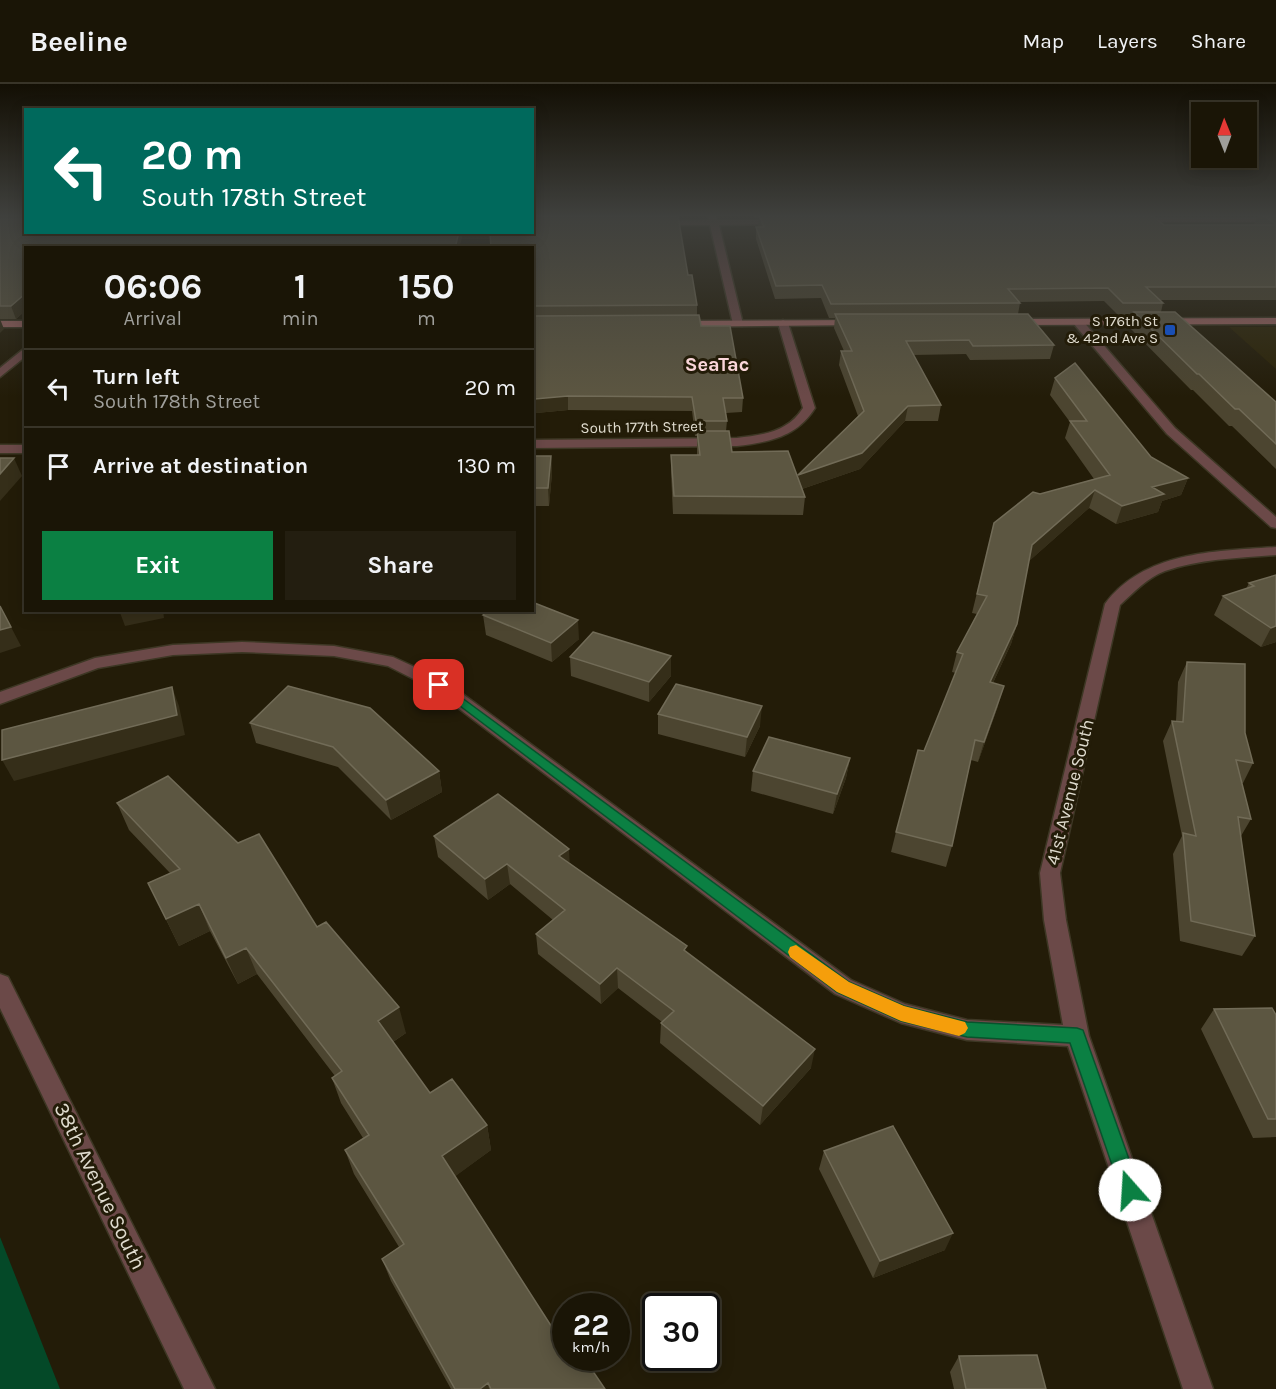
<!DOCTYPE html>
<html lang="en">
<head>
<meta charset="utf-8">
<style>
  :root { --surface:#1a1506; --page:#231e10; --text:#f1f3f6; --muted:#9f9f9b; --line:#383428; --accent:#0b8043 }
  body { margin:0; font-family:Karla,sans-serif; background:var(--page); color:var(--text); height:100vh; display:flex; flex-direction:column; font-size:22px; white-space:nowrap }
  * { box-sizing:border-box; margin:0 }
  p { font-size:20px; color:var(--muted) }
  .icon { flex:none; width:33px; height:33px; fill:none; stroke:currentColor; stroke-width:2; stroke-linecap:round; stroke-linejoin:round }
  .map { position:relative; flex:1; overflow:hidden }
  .drawer { position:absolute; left:24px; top:162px; width:510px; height:366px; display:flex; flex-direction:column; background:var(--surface); border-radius:0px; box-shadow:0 3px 15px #0003,0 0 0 2px var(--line) }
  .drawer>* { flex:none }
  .hud { position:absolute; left:24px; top:24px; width:510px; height:126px; border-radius:0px; box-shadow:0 3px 15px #0003,0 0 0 2px var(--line); background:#00695c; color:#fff; overflow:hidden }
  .needle { width:39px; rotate:359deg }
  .controls { position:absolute; left:1191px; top:18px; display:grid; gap:12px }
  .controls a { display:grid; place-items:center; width:66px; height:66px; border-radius:0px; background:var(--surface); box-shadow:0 3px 15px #0003,0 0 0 2px var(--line); font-size:30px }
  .speed { position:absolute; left:552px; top:1209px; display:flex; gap:12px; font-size:30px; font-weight:700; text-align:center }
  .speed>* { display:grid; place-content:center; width:78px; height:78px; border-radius:50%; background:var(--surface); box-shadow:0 3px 15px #0003,0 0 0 2px var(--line); line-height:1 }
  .speed small { font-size:15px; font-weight:400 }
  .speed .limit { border:3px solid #111; border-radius:9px; background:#fff; color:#111 }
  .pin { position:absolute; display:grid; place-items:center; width:51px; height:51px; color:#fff; margin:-26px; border-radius:12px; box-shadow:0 3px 9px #0006 }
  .me { position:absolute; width:66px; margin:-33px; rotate:341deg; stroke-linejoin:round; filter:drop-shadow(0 0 4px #0008) }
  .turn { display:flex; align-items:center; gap:21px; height:126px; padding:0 18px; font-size:27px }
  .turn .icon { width:78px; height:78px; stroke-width:2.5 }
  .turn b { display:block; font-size:42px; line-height:51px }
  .eta { display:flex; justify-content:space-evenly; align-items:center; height:102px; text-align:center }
  .eta b { font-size:36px; font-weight:700; line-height:42px }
  .cta { display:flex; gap:12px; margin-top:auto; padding:12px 18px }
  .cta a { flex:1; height:69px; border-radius:0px; background:var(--accent); color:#fff; font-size:24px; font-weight:700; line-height:69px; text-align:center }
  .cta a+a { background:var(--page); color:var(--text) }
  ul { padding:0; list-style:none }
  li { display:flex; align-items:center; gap:18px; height:78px; padding:0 18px; border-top:2px solid var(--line) }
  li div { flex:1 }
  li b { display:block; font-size:22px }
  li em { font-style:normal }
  header { display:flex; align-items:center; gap:36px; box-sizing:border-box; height:84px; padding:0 30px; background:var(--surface); border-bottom:2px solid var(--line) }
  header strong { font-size:28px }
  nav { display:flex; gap:33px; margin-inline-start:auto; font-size:21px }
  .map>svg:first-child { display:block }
</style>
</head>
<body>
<header>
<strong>Beeline</strong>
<nav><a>Map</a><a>Layers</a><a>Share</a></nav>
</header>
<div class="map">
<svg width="1276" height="1305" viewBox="0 0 1276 1305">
  <rect width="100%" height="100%" fill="#231c08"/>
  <!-- built -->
  <path fill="#2c2407" d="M1229 243H1276V285Z"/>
  <!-- green -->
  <path fill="#044928" d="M0 1153 60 1305H0Z"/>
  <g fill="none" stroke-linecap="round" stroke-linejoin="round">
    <!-- street casing -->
    <g stroke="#3d3724" stroke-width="3">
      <path id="street" d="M708 130H716L717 136H783L787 138 783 140 719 141 743 240 742 242 733 240 710 141H654L650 139 654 137 709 136Z
        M1131 134H1276V138H1134L1130 136Z
        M783 236 788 239 815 324C797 353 769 358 737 362L532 364V356L737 354C763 351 788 348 803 324L778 239Z
        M1074 236H1082L1175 344 1276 433V444L1271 443 1167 350 1074 240Z
        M26 263V272L0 293V284Z
        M0 361H26V369H0Z
        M1276 463V471C1239 474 1200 475 1165 487 1148 493 1133 509 1120 521L1060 789 1066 836 1089 952 1213 1305H1183L1068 962 967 956 901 939 835 910 433 605 388 582 334 572 242 568 173 571 98 584 0 620V608L95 574 173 561 242 558 334 562 393 573 445 597 851 896 905 920 967 936 1063 941 1044 836 1040 789 1105 520C1144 467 1217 467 1276 463Z
        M0 890 8 893 215 1305H184L0 924Z"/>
    </g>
    <!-- secondary casing -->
    <g stroke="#3d3724" stroke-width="3">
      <path id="secondary" d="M1276 234V240L1011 241 1006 238 1011 235Z
        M858 236 863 239 862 241 675 243 670 240 675 237Z
        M0 237H26V243H0Z"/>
    </g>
    <!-- street -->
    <use href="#street" fill="#6b4948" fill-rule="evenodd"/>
    <!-- secondary -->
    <use href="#secondary" fill="#976260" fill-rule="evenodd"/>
  </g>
  <!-- wall -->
  <path fill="#4c4530" d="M0 130H26L463 148 459 164H26V226L16 235H0Z
    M532 130H676L688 191 697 221V231L701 242 743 314 742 328 726 329 727 337 726 347 732 368 798 393V391L858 332 839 281 841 267H844L834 244 835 234H829L821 214 775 215 756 155V143H758L759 134H754L753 130H1150L1164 141 1254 140 1257 132H1241L1239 130H1276V216H1161L1163 219 1161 228 1276 318V385L1232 342H1229L1193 306H1191L1129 243 1133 232H1119L1104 217 1019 218 1020 219 1018 230 1054 261 1050 275 970 276 966 270 913 271 941 321 938 337H905L860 385 802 405 805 413 803 431 673 430 671 388V371H697V352H695L692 327 568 326 536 329 535 326H532Z
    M1055 294 1151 373 1188 394 1181 411 1162 417 1158 428 1116 440 1089 424 1029 477 1017 540 1011 560 993 599 998 622 978 678 971 676 952 762 946 783 891 768 896 748 924 667 956 589 952 588 957 568 977 530 972 529 994 439 1040 410 1094 395 1065 354 1070 338 1050 311Z
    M532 372H551L552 389 549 422H532Z
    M1276 491V558L1261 563 1214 531 1223 512 1246 505 1249 499Z
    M483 531 579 555 552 578 486 551Z
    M671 572V592L649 618 571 592 570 573Z
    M1187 578 1245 649 1253 679 1243 699H1241L1251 735 1241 752 1255 852 1242 872 1180 857 1173 770 1182 752 1163 657 1172 637H1176L1178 598Z
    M658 630 760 642 745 673 658 650Z
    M250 639 439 687 442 708 391 736 338 683 256 659Z
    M850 674 846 694 833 730 751 707 753 687Z
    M117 719 317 843 406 949 393 958 430 1009 487 1041 491 1066 455 1092 574 1278 605 1305H451L391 1197 382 1175 399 1163 354 1090 345 1066 363 1054 341 1019 332 994 335 992 257 890 238 900 210 847 179 862 148 799 170 789 129 746Z
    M434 752 570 779 687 869 811 984 760 1041 660 959 661 939 662 938 618 904 601 920 538 870 536 850 553 836 510 800 488 816 438 773Z
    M1214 925 1276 931V1053L1253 1054 1201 945Z
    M824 1067 945 1166 873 1194 819 1085Z
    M959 1272 1046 1305H954L950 1288Z"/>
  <!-- shaded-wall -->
  <path fill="#352e19" d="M459 148H463L459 164H455Z
    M26 209V226L16 235 11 222Z
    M0 235 4 245 0 249Z
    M568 312V326L536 329 535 315Z
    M908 322 905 337 860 385 796 407 798 391Z
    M551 372 552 389 549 422 548 404Z
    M14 374 22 392 0 417V390Z
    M1188 394 1181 411 1162 417 1158 428 1116 440 1122 422 1152 403Z
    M1095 406 1089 424 1027 479 1032 461Z
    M119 526H163L164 534 125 542Z
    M578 536 579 555 552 578 551 559Z
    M1017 540 1011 560 984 618 990 598Z
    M1276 542V558L1261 563 1271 544Z
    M11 543 21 562 0 569V546Z
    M671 572V592L649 618V598Z
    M1004 602 998 622 978 678 984 658Z
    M172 603 179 622 185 651 14 697 2 676Z
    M762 622 760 642 745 673 747 653Z
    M850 674 846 694 833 730 837 710Z
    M439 687 442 708 391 736 386 716Z
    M569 765 570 786 559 772Z
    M507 780 510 800 488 816 485 795Z
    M199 820 210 847 179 862 166 835Z
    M246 864 257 890 238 900 226 874Z
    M617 884 618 904 601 920 600 900Z
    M399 923 406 949 385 963 378 937Z
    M815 965 811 984 760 1041 763 1022Z
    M487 1041 491 1066 449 1097 442 1072Z
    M953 1149 945 1166 873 1194 880 1177Z
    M488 1299 489 1305H480Z"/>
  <!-- building -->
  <path fill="#5c5641" stroke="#716b57" stroke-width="1.5" d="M23 130H26V148H459L455 164H26V209L11 222H0V135H22L24 133Z
    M920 130H1150L1164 141H1276V203H1146L1163 219H1123L1108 204 1008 205 1020 219 831 220 822 201 776 202 756 143H764L759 131Z
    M1261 130H1276V140Z
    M532 132H678L688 191H692L697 221 532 222V164H491L490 148H532Z
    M1134 228H1175L1276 318V360L1239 325H1235L1199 290H1197Z
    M835 230H1028L1054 261 973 262 969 256 906 257 941 321 908 322 862 369 798 391 864 327 841 267H852Z
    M699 231 701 242H730L743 314H723L727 337H696L692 313 568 312 535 315 534 312H532V232Z
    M1075 279 1151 373 1188 394 1152 403 1164 410 1122 422 1095 406 1032 461 1017 540 990 598 1004 602 984 658 975 656 952 762 896 748 918 666 924 667 963 570 957 568 987 512 977 510 994 439 1033 408 1040 410 1110 391 1070 337H1087L1055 294Z
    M697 347H729L732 368 788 367 805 413 674 412 671 371H700Z
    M532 372H551L548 404H532Z
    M0 374H14L0 390Z
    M1276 491V542L1271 544 1223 512 1254 502 1249 499Z
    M532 518 578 536 551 559 483 531 490 526H532Z
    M0 522 11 543 0 546Z
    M593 548 671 572 649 598 570 573Z
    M1187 578 1245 580V649L1253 679 1236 676 1251 735 1238 733 1255 852 1191 837 1183 749 1196 752 1172 637 1183 638Z
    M676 600 762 622 747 653 658 630Z
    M288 602 370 624 439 687 386 716 333 663 250 639Z
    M172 603 177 631 2 676V646Z
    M769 653 850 674 837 710 753 687Z
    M168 692 238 759 259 750 317 843 326 838 399 923 378 937 430 1009 452 995 487 1041 442 1072 566 1265V1274H571L574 1278 579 1274H584L605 1305H491L488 1299 480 1305H455L382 1175 404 1160 345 1066 369 1051 332 994 342 987 246 864 226 874 199 820 166 835 148 799 180 785 117 719Z
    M498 710 569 765 559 772 687 862 684 866 815 965 763 1022 661 939 674 927 617 884 600 900 536 850 565 826 507 780 485 795 434 752Z
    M1272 924 1276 931V1035H1268L1214 925Z
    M893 1042 953 1149 880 1177 824 1067Z
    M1037 1271 1046 1305H966L959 1272Z"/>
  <!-- sky -->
  <linearGradient id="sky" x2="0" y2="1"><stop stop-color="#130f04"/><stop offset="0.42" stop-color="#3f403d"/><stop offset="1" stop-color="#3f403d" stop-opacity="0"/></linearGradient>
  <rect width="1276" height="313" fill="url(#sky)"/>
  <!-- route -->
  <path fill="#0b8043" stroke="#07532c" stroke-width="1.5" d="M439 597 849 898 904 922 967 938 1077 944 1083 946 1140 1106 1137 1113 1130 1116 1123 1113 1070 959 967 953 901 937 837 908 435 603 433 601 435 598Z"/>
  <!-- slow -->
  <path fill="#f59e0b" d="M796 861 849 898 904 922 965 938 968 944 965 949 959 952 901 937 837 908 790 873 788 868 790 863Z"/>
  <!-- markers -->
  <rect fill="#1a4fb4" stroke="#231c08" stroke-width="2" x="1164" y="240" width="12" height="12" rx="3"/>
  <g text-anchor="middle" stroke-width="6" stroke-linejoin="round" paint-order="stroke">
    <!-- far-poi labels -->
    <g font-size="15" fill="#e0dccf" stroke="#231c08" text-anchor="end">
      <text x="1158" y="242">S 176th St<tspan x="1158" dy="17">&amp; 42nd Ave S</tspan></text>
    </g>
    <!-- far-street labels -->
    <g font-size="15" fill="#e0dccf" stroke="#231c08">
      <text transform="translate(642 343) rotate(-1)" y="5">South 177th Street</text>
    </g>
    <!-- street labels -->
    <g font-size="18" fill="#e0dccf" stroke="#231c08">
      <text transform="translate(1070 708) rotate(-76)" y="6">41st Avenue South</text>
    </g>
    <!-- far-district labels -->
    <g font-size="20" font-weight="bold" fill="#fad6da" stroke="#231c08">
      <text x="717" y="287">SeaTac</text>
    </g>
    <!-- near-street labels -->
    <g font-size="21" fill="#e0dccf" stroke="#231c08">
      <text transform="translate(100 1102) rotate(64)" y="7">38th Avenue South</text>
    </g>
  </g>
</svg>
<div class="controls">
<a><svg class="needle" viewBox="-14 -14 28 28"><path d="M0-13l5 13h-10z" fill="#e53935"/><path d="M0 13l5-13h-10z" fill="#9f9f9b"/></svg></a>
</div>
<div class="speed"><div>22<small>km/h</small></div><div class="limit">30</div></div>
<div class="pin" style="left:439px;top:601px;background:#d93025"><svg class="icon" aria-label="arrive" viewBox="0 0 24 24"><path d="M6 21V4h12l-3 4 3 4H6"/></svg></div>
<svg class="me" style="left:1130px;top:1106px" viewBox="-20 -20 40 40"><circle r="19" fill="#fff"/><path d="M0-13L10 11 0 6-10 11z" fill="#0b8043"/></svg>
<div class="hud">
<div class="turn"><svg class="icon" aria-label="left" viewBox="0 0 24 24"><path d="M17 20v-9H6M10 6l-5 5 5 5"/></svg><div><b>20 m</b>South 178th Street</div></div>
</div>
<section class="drawer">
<div class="eta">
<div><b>06:06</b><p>Arrival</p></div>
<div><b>1</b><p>min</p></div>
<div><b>150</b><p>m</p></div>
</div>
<ul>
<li><svg class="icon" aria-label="left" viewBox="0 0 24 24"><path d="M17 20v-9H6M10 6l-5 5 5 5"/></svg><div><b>Turn left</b><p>South 178th Street</p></div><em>20 m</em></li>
<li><svg class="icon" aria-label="arrive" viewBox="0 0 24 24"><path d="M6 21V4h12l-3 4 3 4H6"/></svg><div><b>Arrive at destination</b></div><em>130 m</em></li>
</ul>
<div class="cta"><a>Exit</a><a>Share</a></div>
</section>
</div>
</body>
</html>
